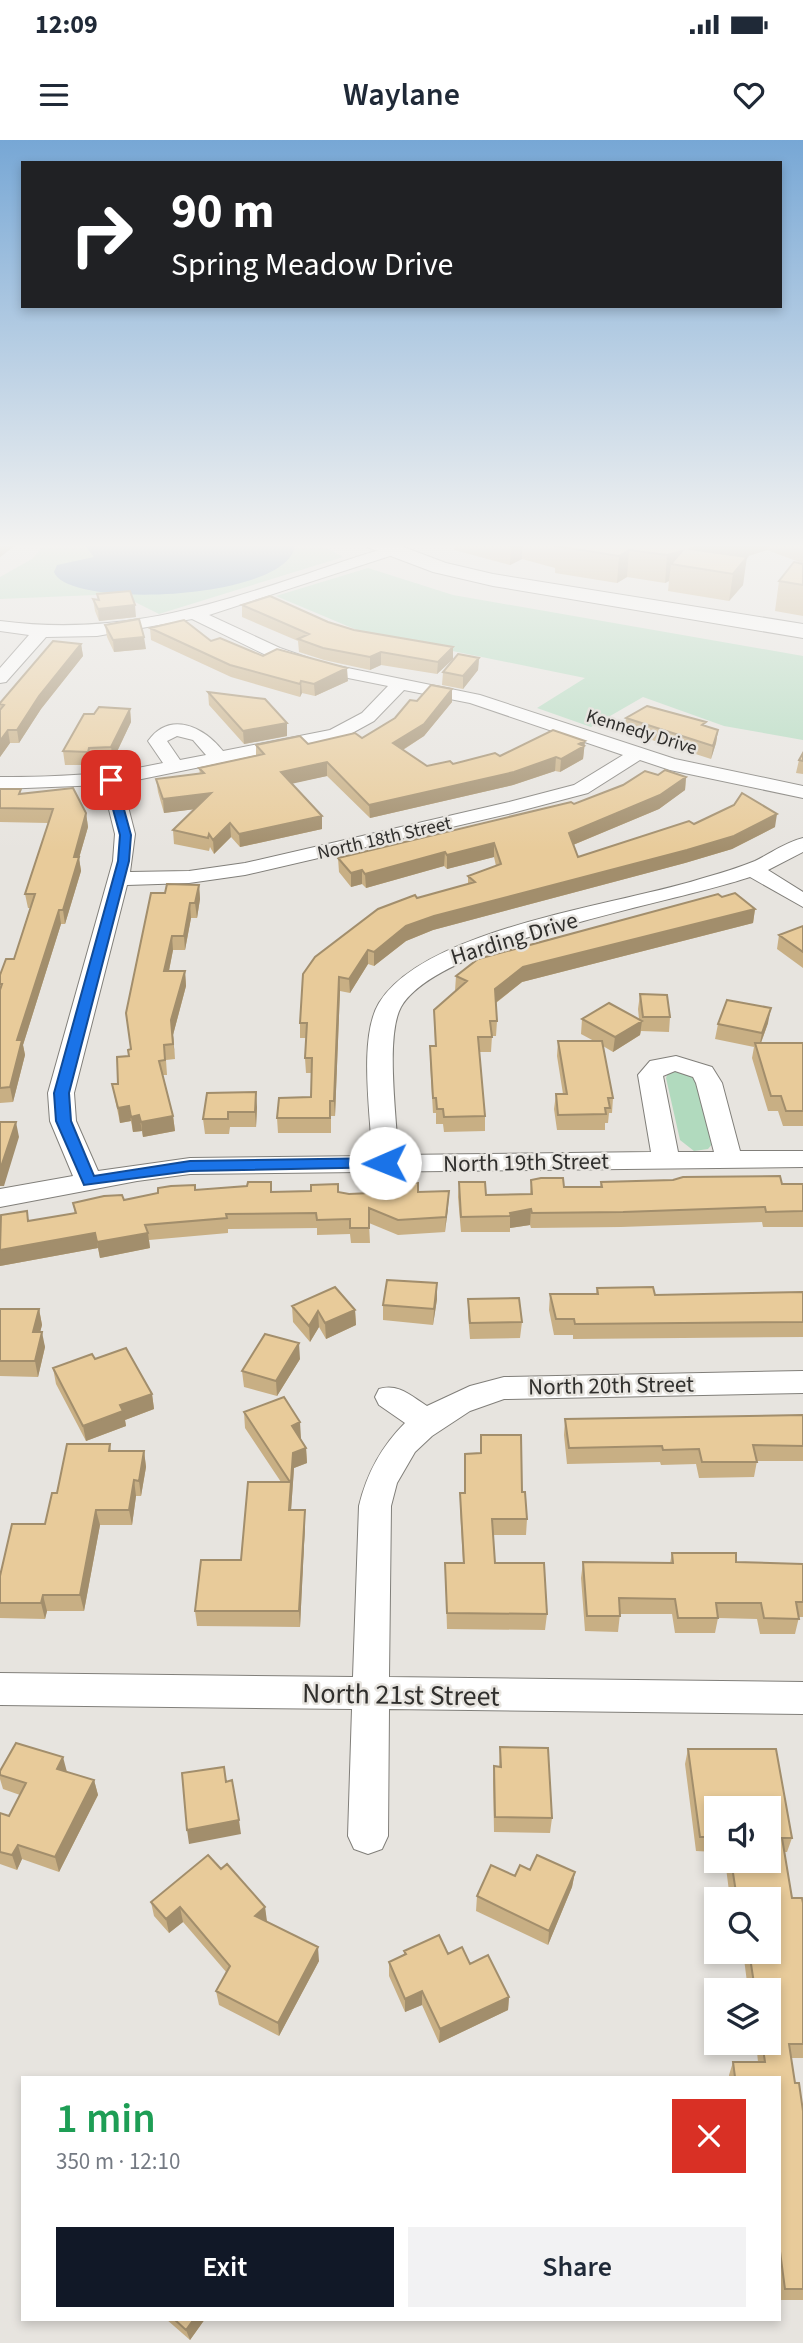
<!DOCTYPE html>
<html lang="en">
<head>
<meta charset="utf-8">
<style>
  :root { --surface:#fff; --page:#f2f2f3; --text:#1f2937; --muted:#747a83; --accent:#111827 }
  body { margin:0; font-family:"Source Sans 3",sans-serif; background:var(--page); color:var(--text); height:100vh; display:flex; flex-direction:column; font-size:26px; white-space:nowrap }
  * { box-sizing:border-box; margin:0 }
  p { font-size:23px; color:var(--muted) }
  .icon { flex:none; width:38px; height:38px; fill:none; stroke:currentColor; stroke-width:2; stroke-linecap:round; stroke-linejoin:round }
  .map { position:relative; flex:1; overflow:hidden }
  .side { position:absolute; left:21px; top:1936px; width:760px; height:245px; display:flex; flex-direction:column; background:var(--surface); border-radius:0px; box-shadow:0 4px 10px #0003 }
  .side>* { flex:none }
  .top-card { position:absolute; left:21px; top:21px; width:761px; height:147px; border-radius:0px; box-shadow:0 4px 10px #0003; background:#202124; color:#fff; overflow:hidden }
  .buttons { position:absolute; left:704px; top:1656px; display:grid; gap:14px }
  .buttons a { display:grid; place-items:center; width:77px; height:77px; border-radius:0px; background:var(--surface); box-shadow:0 4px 10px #0003; font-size:35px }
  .pin { position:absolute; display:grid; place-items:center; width:60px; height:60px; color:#fff; margin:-30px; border-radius:14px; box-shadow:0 4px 10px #0006 }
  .me { position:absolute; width:77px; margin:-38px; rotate:269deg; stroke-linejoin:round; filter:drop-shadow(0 0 5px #0008) }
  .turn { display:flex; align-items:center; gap:24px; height:147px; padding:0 35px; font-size:32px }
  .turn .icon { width:91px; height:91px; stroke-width:2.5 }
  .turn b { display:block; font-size:49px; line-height:60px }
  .round { display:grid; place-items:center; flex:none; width:74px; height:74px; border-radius:0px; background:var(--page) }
  .summary { display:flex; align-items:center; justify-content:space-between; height:119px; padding:0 35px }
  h1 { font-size:42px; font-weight:600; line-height:52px; color:#1e9e55 }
  .button { display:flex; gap:14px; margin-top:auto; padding:14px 35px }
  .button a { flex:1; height:80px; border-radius:0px; background:var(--accent); color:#fff; font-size:28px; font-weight:600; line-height:80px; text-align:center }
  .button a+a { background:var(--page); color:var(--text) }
  .status { display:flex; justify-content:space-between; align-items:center; height:49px; padding:0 35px; background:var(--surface); direction:ltr }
  .status svg { height:19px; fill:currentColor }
  header { display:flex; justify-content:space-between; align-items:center; height:91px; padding:0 35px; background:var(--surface); font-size:32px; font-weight:600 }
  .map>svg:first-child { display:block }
</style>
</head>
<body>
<div class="status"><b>12:09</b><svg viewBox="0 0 49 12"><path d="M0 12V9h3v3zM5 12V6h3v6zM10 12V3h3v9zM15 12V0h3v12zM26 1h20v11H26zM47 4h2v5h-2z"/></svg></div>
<header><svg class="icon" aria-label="menu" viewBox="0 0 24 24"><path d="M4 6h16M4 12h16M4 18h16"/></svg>Waylane<svg class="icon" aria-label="heart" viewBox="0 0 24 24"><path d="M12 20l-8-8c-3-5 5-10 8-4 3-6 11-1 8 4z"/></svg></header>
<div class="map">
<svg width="803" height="2203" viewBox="0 0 803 2203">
  <rect width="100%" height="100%" fill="#e7e4df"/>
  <!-- green -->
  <path fill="#b1dabe" d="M46 403H318L343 417 159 474 119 454 0 459V437L32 419Z
    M368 428 453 455 803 516V600L724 586 643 557 591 587 537 568 585 538 364 493 276 456Z
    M675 929 698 937 713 1003 708 1009 694 1011 680 1000 666 938 669 931Z"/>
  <!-- water -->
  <path fill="#6d93b9" d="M83 403H295V404C293 460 68 470 54 432L57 425 94 417Z"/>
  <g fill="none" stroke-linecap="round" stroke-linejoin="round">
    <!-- street casing -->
    <g stroke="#817f7a" stroke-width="2">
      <path id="street" d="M391 407 396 408V414L209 475 280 508 323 523 480 555 675 619 803 646V658L670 630 640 620 588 653 512 673 245 735 189 743 127 745 74 953 76 981 98 1031 190 1018 372 1016C371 975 358 898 379 863 425 788 618 765 700 739 718 734 738 728 755 721 771 713 786 702 803 698V712L768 730 803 752V767L750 737C674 763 438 802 401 867 385 896 397 980 398 1015L651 1012 638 935 650 921 676 916 712 927 722 943 740 1011H803V1027L190 1034 137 1041 0 1067V1049L73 1036 50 981 48 953 113 721 115 694 103 645 0 649V637C56 637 109 635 163 623L148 601C170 570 204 587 223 611L330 590 362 573 388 546 313 531 268 516 192 479 97 496 46 497 6 542 0 543V528L29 495 0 491V481C108 495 192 472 294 438 326 428 358 415 391 407ZM404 550 470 563 623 615 574 645 509 662 245 723 189 731 130 732 135 694 122 643 343 598 374 581ZM177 596 193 600 206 615 180 620 167 601ZM675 931 693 937 696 943 714 1012H678L663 936Z
        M803 1231V1253L504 1259 470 1271 432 1296 415 1312 397 1343 391 1366 389 1537 803 1542V1574L389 1569 388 1696 382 1709 368 1714 354 1709 348 1696 352 1569 0 1565V1533L353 1537 359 1366C367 1333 381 1307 405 1283L379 1265 375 1257 379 1249C399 1243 411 1256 427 1266L470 1246 504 1237Z"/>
    </g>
    <!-- secondary casing -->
    <g stroke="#817f7a" stroke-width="2">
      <path id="secondary" d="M364 403H393L446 423 493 434 803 484V498L493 446 433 432 367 407Z"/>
    </g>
    <!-- street -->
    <use href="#street" fill="#fff" fill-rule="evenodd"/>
    <!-- secondary -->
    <use href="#secondary" fill="#fff" fill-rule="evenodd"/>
  </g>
  <!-- wall -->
  <path fill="#c8af84" d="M455 403H803V476L775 471 779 441 802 423 767 410 745 417 743 445 729 461 668 451 669 441 665 443 627 437 617 443 555 433V428L522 419 510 425 454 410Z
    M97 454 136 477 99 481 95 471 93 459 98 460Z
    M242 465 328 482 354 490 453 507V519L437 534 381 525 370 530 324 520 299 512 298 501 242 477Z
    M105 485 146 509 114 512 107 497Z
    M150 488 211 501 348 541 315 556 302 553 300 557 231 537 151 500Z
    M81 504 83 516 41 569 19 603H10L0 617V563Z
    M479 518 478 530 463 549 442 545 443 532Z
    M208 552 287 596 244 604 209 565Z
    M417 561 452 562 424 596 403 610 427 626 453 624 585 601 583 619 560 632 555 631 513 645 370 678 327 636 292 643 322 689 240 707 231 697 214 714 210 707 209 711 174 704 173 690 195 669 164 673 158 652 156 639 200 634 199 628 256 615V605L308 604 362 598 395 578Z
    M130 569 131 582 113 620 91 621 90 625H65L63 611Z
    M626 578 706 586 718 590 716 603 711 619 624 591Z
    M803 613V634L796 633 799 620Z
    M658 635 686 637 685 650 659 669 573 705 578 717 694 684 775 687 732 709 685 723 433 790 406 801 374 826 368 824 350 853 340 851 335 976H331V993H278L277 978 311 957 312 933H306L305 918 306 898H300V883L303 834 417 758 468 744V736L496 726 494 717 447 729 444 726 366 748 362 744 351 747 339 732 338 718 574 664Z
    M0 649 22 654 86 673 88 687 79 718 81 731 65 784H61L23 905 25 915 13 962 0 963V835L14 819 30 768H28L25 754 48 683 0 682Z
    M199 745 200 759 197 778H191L185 810H173L169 831H185L186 846 173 895 175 919 166 920 167 935H163L173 976 175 991 143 997 142 991 133 992 131 981 120 983 112 944H118L131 909 165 753Z
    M722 757 755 769 753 783 522 842 496 863 497 881 496 896H492L491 912H479L485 976V991L444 992 443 984H436V973H433L430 921V906H435L434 870 455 851 456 836Z
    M803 786V828L777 809 779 795Z
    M640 854 670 877 669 892 641 891 640 895 613 912 603 906 613 958 612 973H609L608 983H605V990H557L554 969 556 954H563L557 916 558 901H594L581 894 582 879H639L638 869Z
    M768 883 761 903H803V986H783L778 971H768L752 918 754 907 715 899 718 884Z
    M207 953 257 967 256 987H230L229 994H205L203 979Z
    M531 1040 564 1047H600L601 1042 803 1044V1087H763L762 1082 621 1087 531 1088 530 1085 510 1088V1092H461L458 1057 459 1042 486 1055 530 1054Z
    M271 1042 272 1052H338L349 1054 418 1052 448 1067 445 1092 398 1095 369 1083 370 1103H351L350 1094 317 1095V1088L228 1089V1093L149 1100 150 1108 100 1118 98 1108 0 1126V1078L27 1071 28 1081 75 1074 73 1063 124 1060 195 1050 247 1046Z
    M437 1143V1159L433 1185 383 1180V1165Z
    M597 1148 655 1155 803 1152V1197L573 1199V1195H554L549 1170 550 1154H596Z
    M468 1159 522 1182 520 1198 470 1199 468 1174Z
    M292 1166 355 1170 356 1185 326 1199 319 1187 310 1202 293 1182Z
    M0 1169H39L42 1185 40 1192 45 1207 38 1237 0 1236Z
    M95 1219 152 1254 154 1269 125 1280 126 1286 86 1301 56 1244 53 1228Z
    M300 1219 277 1256 244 1247 242 1231Z
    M244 1272 301 1298H300L306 1308 307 1323 294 1328 291 1370 305 1385 300 1487 197 1486 195 1471 241 1420 281 1342 245 1288Z
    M803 1275V1321H757L754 1337 699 1338 696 1324 661 1325 660 1322 567 1324 564 1295 565 1279Z
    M481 1295 522 1352 527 1379 526 1395H493L495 1423 547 1474 545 1490 447 1489 445 1423H463L460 1368V1353H464L465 1314 480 1313Z
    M110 1304 111 1311H144L146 1327 141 1356H136L132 1385H100L84 1471H47L45 1479 0 1478V1436L45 1384 57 1353Z
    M672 1413 736 1422 803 1424V1477H799L795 1494H760L757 1479 718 1478 715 1493H675L672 1474H620L618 1492 585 1491 581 1438 583 1422 670 1423Z
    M500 1607 552 1678 550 1693 494 1692 493 1641 494 1626 499 1627Z
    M688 1609 792 1698 787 1712H784L792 1758 803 1763V1918H791L795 1943 803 1971V2160H780L779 2152V1937H729V1935L733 1922H758L756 1902H768V1850H748L743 1811H768V1759H730L725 1720H768L716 1668V1712L696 1711 685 1624Z
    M0 1631 67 1632 94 1640 98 1655 59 1732 22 1719 17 1730 0 1724V1673L9 1676 20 1655 3 1649 0 1639Z
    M221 1729 265 1767 266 1782 319 1821 279 1896 219 1865 216 1851 227 1833 183 1782 169 1793 154 1776 151 1762Z
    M530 1730 575 1732 572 1747 548 1805 476 1771 477 1756 515 1736Z
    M404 1811 448 1814 470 1824 509 1857 508 1870 439 1903 422 1865 405 1872 389 1836V1822L404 1815Z
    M166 2179H205L190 2200Z"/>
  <!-- shaded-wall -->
  <path fill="#a28e6c" d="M1 403H19L0 417V404Z
    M511 403H522V419L510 425Z
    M707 403H768L767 410 706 429 689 409Z
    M629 410 627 437 617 443 619 416Z
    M682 411 671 424 669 441 665 443 667 415Z
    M747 417 743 445 729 461 733 434Z
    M135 465 136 477 99 481 98 469Z
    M144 497 146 509 114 512 113 500Z
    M81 504 83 516 41 569 19 603 17 590 39 556Z
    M453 507V519L437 534 438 522Z
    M381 512V525L370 530V517Z
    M479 518 478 530 463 549V536Z
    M347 528 348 541 315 556 314 544Z
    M301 541 302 553 300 557V544Z
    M452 549V562L424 596 393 616V603Z
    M130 569 131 582 113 620 111 607Z
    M287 583V596L244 604 243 591Z
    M8 590 10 603 0 617V601Z
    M718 590 716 603 711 619 713 606Z
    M585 601 583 619 560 632 561 619 579 604Z
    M89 608 91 621 90 625 88 612Z
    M556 617 555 631 513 645 370 678 369 665Z
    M327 622V636L282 646 281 632Z
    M686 637 685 650 659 669 568 707 569 693Z
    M211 653 212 667 164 673 163 659Z
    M86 673 88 687 79 718 81 731 65 784 63 770 74 717Z
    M777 674 775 687 732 709 685 723 433 790 406 801 374 826V812L406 786 434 776Z
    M322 676V689L240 707 239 694Z
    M230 683 231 697 214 714 213 700Z
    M494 703V717L447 729V715Z
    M445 712 444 726 366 748 365 734Z
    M362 730V744L351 747V733Z
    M199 745 200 759 197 778 195 763Z
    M190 763 191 778 185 810 184 796Z
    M755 769 753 783 522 842 494 864 495 849 523 827Z
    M59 770 61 784 23 905 25 915 13 962 10 947 17 900Z
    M172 796 173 810 166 845 164 831Z
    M368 810V824L350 853 349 839Z
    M185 831 186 846 173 895 175 919 171 880Z
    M339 837 340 851 335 976 334 961Z
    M771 868 768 883 759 908 762 893Z
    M642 881 640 895 613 912 615 897Z
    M256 952 257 967 256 987 255 972Z
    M129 966 131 981 120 983 118 968Z
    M139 975 142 991 133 992 131 977Z
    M173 976 175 991 143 997 141 982Z
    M16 982 19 997 4 1046H0V1030Z
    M449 1051 448 1067 445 1092 446 1077Z
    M531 1069 530 1085 510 1088V1073Z
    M95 1093 98 1108 0 1126V1110Z
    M148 1093 150 1108 100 1118 97 1102Z
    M437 1143V1159L433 1185 434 1169Z
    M39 1169 42 1185 36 1208 33 1192Z
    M355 1170 356 1185 326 1199 325 1183Z
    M318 1171 319 1187 310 1202 309 1186Z
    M42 1192 45 1207 38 1237 35 1221Z
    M299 1203 300 1219 277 1256 276 1241Z
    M152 1254 154 1269 125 1280 126 1286 86 1301 83 1286 120 1265Z
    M300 1282 301 1298 293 1301 292 1286Z
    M306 1308 307 1323 294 1328 290 1385 289 1370 293 1313Z
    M144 1311 146 1327 141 1356 139 1341Z
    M134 1340 136 1356 132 1385 129 1370Z
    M96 1370 100 1385 84 1471 80 1455Z
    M305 1370V1385L300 1487 299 1471Z
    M43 1455 47 1471 45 1479 41 1463Z
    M63 1617 67 1632 57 1629Z
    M94 1640 98 1655 59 1732 55 1717Z
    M239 1680 241 1694 189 1704 187 1690Z
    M18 1705 22 1719 17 1730 12 1715Z
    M575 1732 572 1747 548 1805 549 1791Z
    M180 1767 183 1782 169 1793 166 1779Z
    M265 1767 267 1781 257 1790 255 1776Z
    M318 1807 319 1821 279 1896 278 1883Z
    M422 1851V1865L405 1872V1859Z
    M509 1857 508 1870 439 1903 440 1889Z
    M194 2179H205L190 2200 186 2190Z"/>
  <!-- building -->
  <path fill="#e8cb9a" stroke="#a28e6c" stroke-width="2" d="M559 403H707L689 409 747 417 733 434 671 424 682 411 667 415 629 410 619 416 556 406Z
    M794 422 803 424V445L779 441Z
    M130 451 135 465 98 469 93 459 99 460 97 454Z
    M270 456 328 482 354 490 453 507 438 522 381 512 370 517 323 508 298 499 309 494 242 465Z
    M139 479 144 497 113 500 105 485Z
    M184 480 211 501 220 498 263 516 277 509 347 528 314 544 301 541 300 544 230 525 150 488Z
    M53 501 81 504 39 556 17 590H8L0 601V570L4 565 0 564V563Z
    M458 514 479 518 463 536 443 532Z
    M431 545 452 549 424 584 393 603 427 626 450 621 453 624 495 613 500 616 553 590 585 601 579 604 584 606 561 619 556 617 514 632 369 665 327 622 281 632 322 676 239 694 230 683 213 700 209 694 208 698 173 690 211 653 163 659 156 639 204 633 199 628 264 614 256 605 300 596 308 604 355 593 362 598 395 578 410 560 417 561Z
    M208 552 265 559 287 583 243 591Z
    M647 566 706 582 702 585 718 590 713 606 626 578Z
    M99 567 130 569 111 607 89 608 88 612 63 611 84 574H94Z
    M803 613V621L799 620Z
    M665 630 686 637 660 655 569 693 578 717 689 681 694 684 734 665 742 653 777 674 734 696 687 710 434 776 406 786 374 812 368 810 349 839 339 837 334 961H330V978H277L279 958 311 957 312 918H305L307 883H300L303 834 315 817 378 769 415 755 417 758 475 742 468 736 501 724 494 703 447 715 445 712 365 734 362 730 351 733 338 718 571 662 574 664 623 645 645 631 658 635Z
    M73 648 86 673 74 717H79L63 770H59L17 900H22L10 947 0 948V850L2 844H0V835L6 819H14L35 754H25L53 669 0 668V649H21L19 654Z
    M167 744 199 745 195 763H190L184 796H172L164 831H185L171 880 173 904 164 905 165 920 159 921 173 976 141 982 139 975 131 977 129 966 118 968 112 944H118L117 917 129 916 128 910 131 909 126 873 151 753H165Z
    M735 753 755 769 523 827 495 849 497 881H490L492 897H478L485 976 444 977 443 969H437L436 958H433L430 906H436L434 870 467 841 456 836 478 819 718 754 722 757Z
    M803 786V812L779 795Z
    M640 854 667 855 670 877H643Z
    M727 860 771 868 762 893 718 884Z
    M609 863 642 881 615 897 582 879Z
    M558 901H602L613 958H608L610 968H605L606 974 558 975 556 954H567Z
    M755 903H803V971H786L781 956H771Z
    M256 952 255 972H228V979H203L207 953Z
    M0 982H16L0 1030Z
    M780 1036 782 1044H803V1071L766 1072 765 1067 623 1072 532 1073 531 1069 510 1073 511 1076 461 1077 459 1042H485L486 1055 532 1054 531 1040 541 1038H563L564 1047H602L601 1042 673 1040 683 1037Z
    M248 1042H271V1052L311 1051V1045L338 1044V1052L349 1054 393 1052V1043H418V1052L449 1051 446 1077 398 1080 369 1068V1088H350V1079L317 1080 316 1073 226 1074 227 1078 145 1085 148 1093 97 1102 95 1093 0 1110 1 1075 27 1071 28 1081 76 1073 73 1063 104 1056 122 1055 124 1060 158 1053V1048L171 1046 195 1045V1050L247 1046Z
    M387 1140 437 1143 434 1169 383 1165Z
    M335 1147 355 1170 325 1183 318 1171 309 1186 292 1166Z
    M653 1147 655 1155 803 1152V1182L575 1184 574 1179H556L550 1154H598L597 1148Z
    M519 1158 522 1182 470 1183 468 1159Z
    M0 1169H39L33 1192H42L35 1221H0Z
    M265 1194 299 1203 276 1241 242 1231Z
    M126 1208 152 1254 120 1265 123 1271 83 1286 53 1228 92 1214 95 1219Z
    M284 1257 300 1282 292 1286 306 1308 293 1313 289 1370H305L299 1471H195L201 1420H241L248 1342H290L244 1272Z
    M803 1275V1306L753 1305 757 1322H702L699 1309 663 1310 662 1306 569 1308 565 1279Z
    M481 1295H521L522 1352H525L527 1379H492L495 1423H544L547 1474 447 1473 445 1423H464L460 1353H465V1314L481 1313Z
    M67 1304H110L109 1311H144L139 1341 134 1340 129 1370H96L80 1455H43L41 1463H0V1436L12 1384H45L52 1353H57Z
    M672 1413H736V1422L803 1424V1462H796L799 1479 764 1478 761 1463H716L718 1478H678L675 1459 619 1458 620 1476H587L583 1422 673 1423Z
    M16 1603 63 1617 57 1629 94 1640 55 1717 18 1705 12 1715 0 1712V1673L9 1676 26 1643 0 1635V1631Z
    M500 1607 548 1608 552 1678 495 1677 494 1626 501 1627Z
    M688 1609H776L792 1698H782L792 1758H802L803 1763V1904H789L795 1943H799L803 1971V2149H785L779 2104V1937H735L733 1922H765L762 1902H768V1850H755L749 1811H768V1759H737L731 1720H768V1668H716V1697H700Z
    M224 1627 226 1642 232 1640 239 1680 187 1690 182 1633Z
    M208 1715 221 1729 227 1724 265 1767 255 1776 318 1807 278 1883 216 1851 230 1826 180 1767 166 1779 151 1762Z
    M537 1715 575 1732 549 1791 477 1756 491 1725 515 1736 520 1725 530 1730Z
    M439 1795 448 1814 462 1807 470 1824 488 1815 509 1857 440 1889 422 1851 405 1859 389 1822 406 1814 404 1811Z
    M174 2179H194L186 2190Z"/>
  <!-- sky -->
  <linearGradient id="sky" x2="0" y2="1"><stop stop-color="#77a7d5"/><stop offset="0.57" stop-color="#f4f3f1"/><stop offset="1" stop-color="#f4f3f1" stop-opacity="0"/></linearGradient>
  <rect width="803" height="712" fill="url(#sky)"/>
  <!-- route -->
  <path fill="#1a73e8" stroke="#114b97" stroke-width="2" d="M111 636 116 640 131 695 129 721 69 953 71 981 94 1036 190 1021 385 1018 390 1020V1027L190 1031 84 1045 56 981 54 953 118 721 120 695 105 640Z"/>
  <g text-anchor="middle" stroke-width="5" stroke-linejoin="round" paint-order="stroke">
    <!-- far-street labels -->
    <g font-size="19" fill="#302f2d" stroke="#e7e4df">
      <text transform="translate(642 591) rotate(17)" y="7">Kennedy Drive</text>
      <text transform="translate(384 697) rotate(-13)" y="7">North 18th Street</text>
    </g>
    <!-- street labels -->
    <g font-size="23" fill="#302f2d" stroke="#e7e4df">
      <text transform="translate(514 798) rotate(-17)" y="8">Harding Drive</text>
      <text transform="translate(526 1022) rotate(-1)" y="8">North 19th Street</text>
      <text transform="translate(611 1245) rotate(-1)" y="8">North 20th Street</text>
    </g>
    <!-- near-street labels -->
    <g font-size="28" fill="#302f2d" stroke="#e7e4df">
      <text transform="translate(401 1554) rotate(1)" y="10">North 21st Street</text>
    </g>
  </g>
</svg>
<div class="buttons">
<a><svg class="icon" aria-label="sound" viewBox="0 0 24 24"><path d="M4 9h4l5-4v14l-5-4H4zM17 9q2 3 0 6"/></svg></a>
<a><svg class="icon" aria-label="search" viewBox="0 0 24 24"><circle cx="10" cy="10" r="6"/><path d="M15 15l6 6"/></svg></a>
<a><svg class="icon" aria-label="layers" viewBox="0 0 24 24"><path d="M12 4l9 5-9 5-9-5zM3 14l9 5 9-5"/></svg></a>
</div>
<div class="pin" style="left:111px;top:640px;background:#d93025"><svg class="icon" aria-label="arrive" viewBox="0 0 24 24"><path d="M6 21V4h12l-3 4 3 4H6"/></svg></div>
<svg class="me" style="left:385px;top:1023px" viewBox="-20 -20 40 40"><circle r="19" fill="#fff"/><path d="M0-13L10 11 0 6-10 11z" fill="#1a73e8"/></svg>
<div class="top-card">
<div class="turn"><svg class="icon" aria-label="right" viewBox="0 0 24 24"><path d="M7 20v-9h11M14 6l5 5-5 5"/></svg><div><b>90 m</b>Spring Meadow Drive</div></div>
</div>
<section class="side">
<div class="summary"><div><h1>1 min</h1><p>350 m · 12:10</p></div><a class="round" style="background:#d93025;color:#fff"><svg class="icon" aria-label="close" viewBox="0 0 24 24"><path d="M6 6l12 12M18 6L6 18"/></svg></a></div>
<div class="button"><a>Exit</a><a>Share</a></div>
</section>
</div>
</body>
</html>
